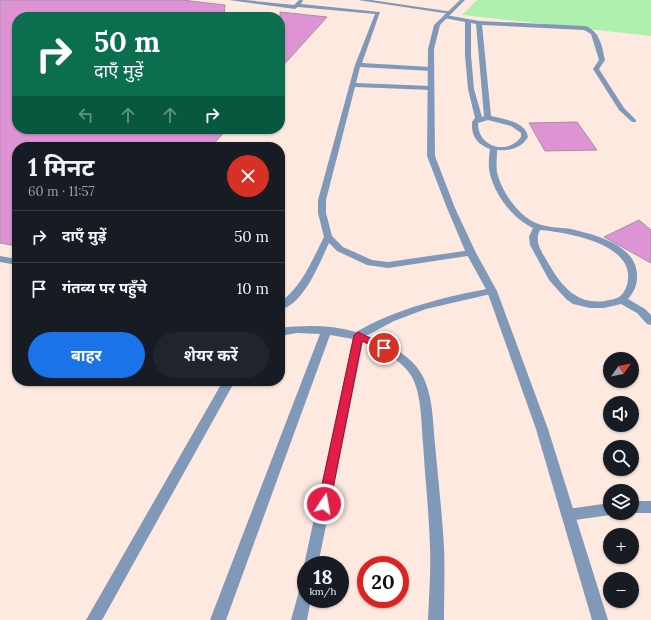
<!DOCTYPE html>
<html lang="hi">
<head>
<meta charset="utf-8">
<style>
  :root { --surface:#171b24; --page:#20242c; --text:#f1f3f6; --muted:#9ea1a6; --line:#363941; --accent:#1a73e8 }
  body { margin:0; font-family:Lora,"Noto Sans Devanagari",serif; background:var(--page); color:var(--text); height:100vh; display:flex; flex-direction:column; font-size:15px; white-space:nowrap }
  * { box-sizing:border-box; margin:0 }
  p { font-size:13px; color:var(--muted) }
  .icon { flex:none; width:22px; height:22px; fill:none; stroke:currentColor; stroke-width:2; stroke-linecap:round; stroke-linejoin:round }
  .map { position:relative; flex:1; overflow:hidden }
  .side { position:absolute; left:12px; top:142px; width:273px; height:244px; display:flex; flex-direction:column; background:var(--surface); border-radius:16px; box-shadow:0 1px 3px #0004 }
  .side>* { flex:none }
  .guide { position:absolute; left:12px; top:12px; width:273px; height:122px; border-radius:16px; box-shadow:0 1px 3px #0004; background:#0b6e4f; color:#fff; overflow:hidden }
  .needle { width:26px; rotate:57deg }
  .fabs { position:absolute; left:603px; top:352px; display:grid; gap:8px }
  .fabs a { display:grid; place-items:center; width:36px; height:36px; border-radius:50%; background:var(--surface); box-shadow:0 1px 3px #0004; font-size:20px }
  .speed { position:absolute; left:297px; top:556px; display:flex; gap:8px; font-size:20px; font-weight:700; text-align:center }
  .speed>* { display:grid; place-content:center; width:52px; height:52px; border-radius:50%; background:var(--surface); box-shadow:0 1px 3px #0004; line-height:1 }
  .speed small { font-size:10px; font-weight:400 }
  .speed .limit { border:6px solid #d22; background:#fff; color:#111 }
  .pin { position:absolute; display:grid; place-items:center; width:34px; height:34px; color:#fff; margin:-17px; border:2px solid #fff; border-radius:50%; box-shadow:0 1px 4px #0007 }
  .me { position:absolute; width:44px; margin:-22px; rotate:12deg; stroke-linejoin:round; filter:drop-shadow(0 0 3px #0008) }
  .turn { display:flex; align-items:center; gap:14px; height:84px; padding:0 16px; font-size:18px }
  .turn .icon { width:52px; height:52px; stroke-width:2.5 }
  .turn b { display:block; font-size:28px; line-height:34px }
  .lanes { display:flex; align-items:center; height:38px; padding:0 16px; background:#0003; justify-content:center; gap:20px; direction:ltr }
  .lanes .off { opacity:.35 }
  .round { display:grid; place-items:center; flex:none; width:42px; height:42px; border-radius:21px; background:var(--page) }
  .summary { display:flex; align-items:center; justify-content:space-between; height:68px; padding:0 16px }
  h1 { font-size:24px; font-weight:700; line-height:30px }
  .primary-button { display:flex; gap:8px; margin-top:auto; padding:8px 16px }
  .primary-button a { flex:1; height:46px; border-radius:24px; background:var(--accent); color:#fff; font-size:16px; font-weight:700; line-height:46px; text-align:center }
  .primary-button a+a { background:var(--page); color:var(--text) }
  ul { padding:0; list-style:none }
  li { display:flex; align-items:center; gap:12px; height:52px; padding:0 16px; border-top:1px solid var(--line) }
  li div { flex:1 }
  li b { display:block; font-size:15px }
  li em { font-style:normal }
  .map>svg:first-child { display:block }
</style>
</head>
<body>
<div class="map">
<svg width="651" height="620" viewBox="0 0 651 620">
  <rect width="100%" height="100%" fill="#fde9df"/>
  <!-- green -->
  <path fill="#b0f0ae" d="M477 0H651V36L462 15Z"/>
  <!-- building -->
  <path fill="#de94d4" stroke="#a490a1" d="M0 0H182L225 5 224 17H17V129H227L211 147H17V246L0 243Z
    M280 12 327 17 280 69Z
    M577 122 597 150 545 151 529 123Z
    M639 220 651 230V263L604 237Z"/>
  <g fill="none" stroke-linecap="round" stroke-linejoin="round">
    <!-- service -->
    <path fill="#8099b8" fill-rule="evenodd" d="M229 0H245L294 5 299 0H303L301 4 380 12 362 63 431 67 434 69 431 71 360 67 356 83 431 86 434 88 431 90 355 87 326 200V213L332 236 343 247 372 260 388 262 471 250 476 253 474 255 388 268 367 265 337 251 329 243C319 264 304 304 280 310V302C302 287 312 260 324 237L318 213V200L355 65 375 14 298 7 295 9Z
      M358 0H371L453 12 450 14Z
      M446 15 479 21 585 26C600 31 602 46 605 60L599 69 624 108 636 120V122H632L619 110 593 69 599 60 591 34 584 30 482 25 491 116C504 119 526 122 528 137 521 148 511 151 497 150 497 158 496 165 497 172 501 190 516 212 532 221 544 228 558 227 571 229 592 234 630 243 636 268 639 280 636 290 628 299L645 309 651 315V325L647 324 637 313 621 304 604 308H590L573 304 566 299 549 280 530 245 529 237 533 228C513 219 495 195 490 174 488 166 489 157 490 149 477 144 471 136 472 122L475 118 468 89 465 55V22L444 18V16ZM471 23 476 24 484 116 482 117 474 89 471 55ZM488 120 511 126 521 133V137C508 155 478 148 478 123ZM540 230C565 232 631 243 628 278 628 284 625 293 619 297 616 299 609 300 605 301 578 305 562 287 550 266 544 255 533 243 540 230Z
      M0 256 17 259V265L0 262Z
      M492 288 497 291 495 293 426 309 394 321 366 336C387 343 411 355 422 375 433 395 433 422 435 444 438 478 442 512 444 547 445 571 444 596 444 620H428C429 596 431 571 430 547 429 512 425 478 423 443 421 422 422 396 412 377 403 361 380 348 363 342L318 565H306V570L304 565 353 339 330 335 226 620H210L320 334 297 333 280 336V328C306 325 331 325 356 332 398 308 444 297 492 288Z
      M223 381H235L102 620H86Z
      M632 501H651V513H632Z
      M610 503V513H615L610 515 568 521 563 519 561 515 563 511 568 509Z
      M306 582V599H311L307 620H291L301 584Z"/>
    <!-- tertiary -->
    <path fill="#8099b8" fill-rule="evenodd" d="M460 0H465L440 25 434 49 435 156 455 208 476 253 497 291 548 429 608 620H592L536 429 487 291 466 253 447 208 427 156 428 49 434 25Z"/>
  </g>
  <!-- route -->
  <path fill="#e11d48" stroke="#92132f" d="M358 332 387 346 389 348 384 352 362 341 330 504 328 508 324 509 319 508 318 504 354 335Z"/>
</svg>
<div class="fabs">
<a><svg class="needle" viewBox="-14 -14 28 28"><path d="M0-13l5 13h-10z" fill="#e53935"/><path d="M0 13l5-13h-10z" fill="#9ea1a6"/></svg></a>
<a><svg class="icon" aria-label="sound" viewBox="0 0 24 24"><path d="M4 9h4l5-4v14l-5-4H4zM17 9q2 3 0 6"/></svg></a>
<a><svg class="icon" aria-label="search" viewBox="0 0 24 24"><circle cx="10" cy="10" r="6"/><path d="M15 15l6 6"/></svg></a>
<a><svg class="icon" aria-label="layers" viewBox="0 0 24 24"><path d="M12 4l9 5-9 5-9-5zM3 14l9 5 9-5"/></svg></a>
<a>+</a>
<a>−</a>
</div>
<div class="speed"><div>18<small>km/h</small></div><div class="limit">20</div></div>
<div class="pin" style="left:384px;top:348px;background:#d93025"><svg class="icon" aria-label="arrive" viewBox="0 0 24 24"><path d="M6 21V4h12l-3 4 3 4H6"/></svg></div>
<svg class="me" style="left:324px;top:504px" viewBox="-20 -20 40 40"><circle r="17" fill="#e11d48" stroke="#fff" stroke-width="3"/><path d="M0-11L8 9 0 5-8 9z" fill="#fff"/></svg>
<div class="guide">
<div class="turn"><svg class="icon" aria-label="right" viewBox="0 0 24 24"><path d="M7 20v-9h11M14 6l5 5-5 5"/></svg><div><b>50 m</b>दाएँ मुड़ें</div></div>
<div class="lanes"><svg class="icon off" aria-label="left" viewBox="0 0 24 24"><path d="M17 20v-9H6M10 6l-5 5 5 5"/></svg><svg class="icon off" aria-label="ahead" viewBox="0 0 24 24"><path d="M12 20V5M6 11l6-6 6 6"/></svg><svg class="icon off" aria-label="ahead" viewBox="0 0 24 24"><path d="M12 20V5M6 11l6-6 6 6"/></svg><svg class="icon" aria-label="right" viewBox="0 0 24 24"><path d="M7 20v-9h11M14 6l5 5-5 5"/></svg></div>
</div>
<section class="side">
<div class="summary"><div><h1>1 मिनट</h1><p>60 m · 11:57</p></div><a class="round" style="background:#d93025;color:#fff"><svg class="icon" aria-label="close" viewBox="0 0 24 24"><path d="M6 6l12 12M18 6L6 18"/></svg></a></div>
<ul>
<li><svg class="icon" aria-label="right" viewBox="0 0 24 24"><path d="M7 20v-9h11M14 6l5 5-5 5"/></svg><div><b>दाएँ मुड़ें</b></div><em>50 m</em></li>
<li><svg class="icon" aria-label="arrive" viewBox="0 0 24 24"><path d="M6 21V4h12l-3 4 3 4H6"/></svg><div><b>गंतव्य पर पहुँचे</b></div><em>10 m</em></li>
</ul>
<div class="primary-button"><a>बाहर</a><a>शेयर करें</a></div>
</section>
</div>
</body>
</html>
